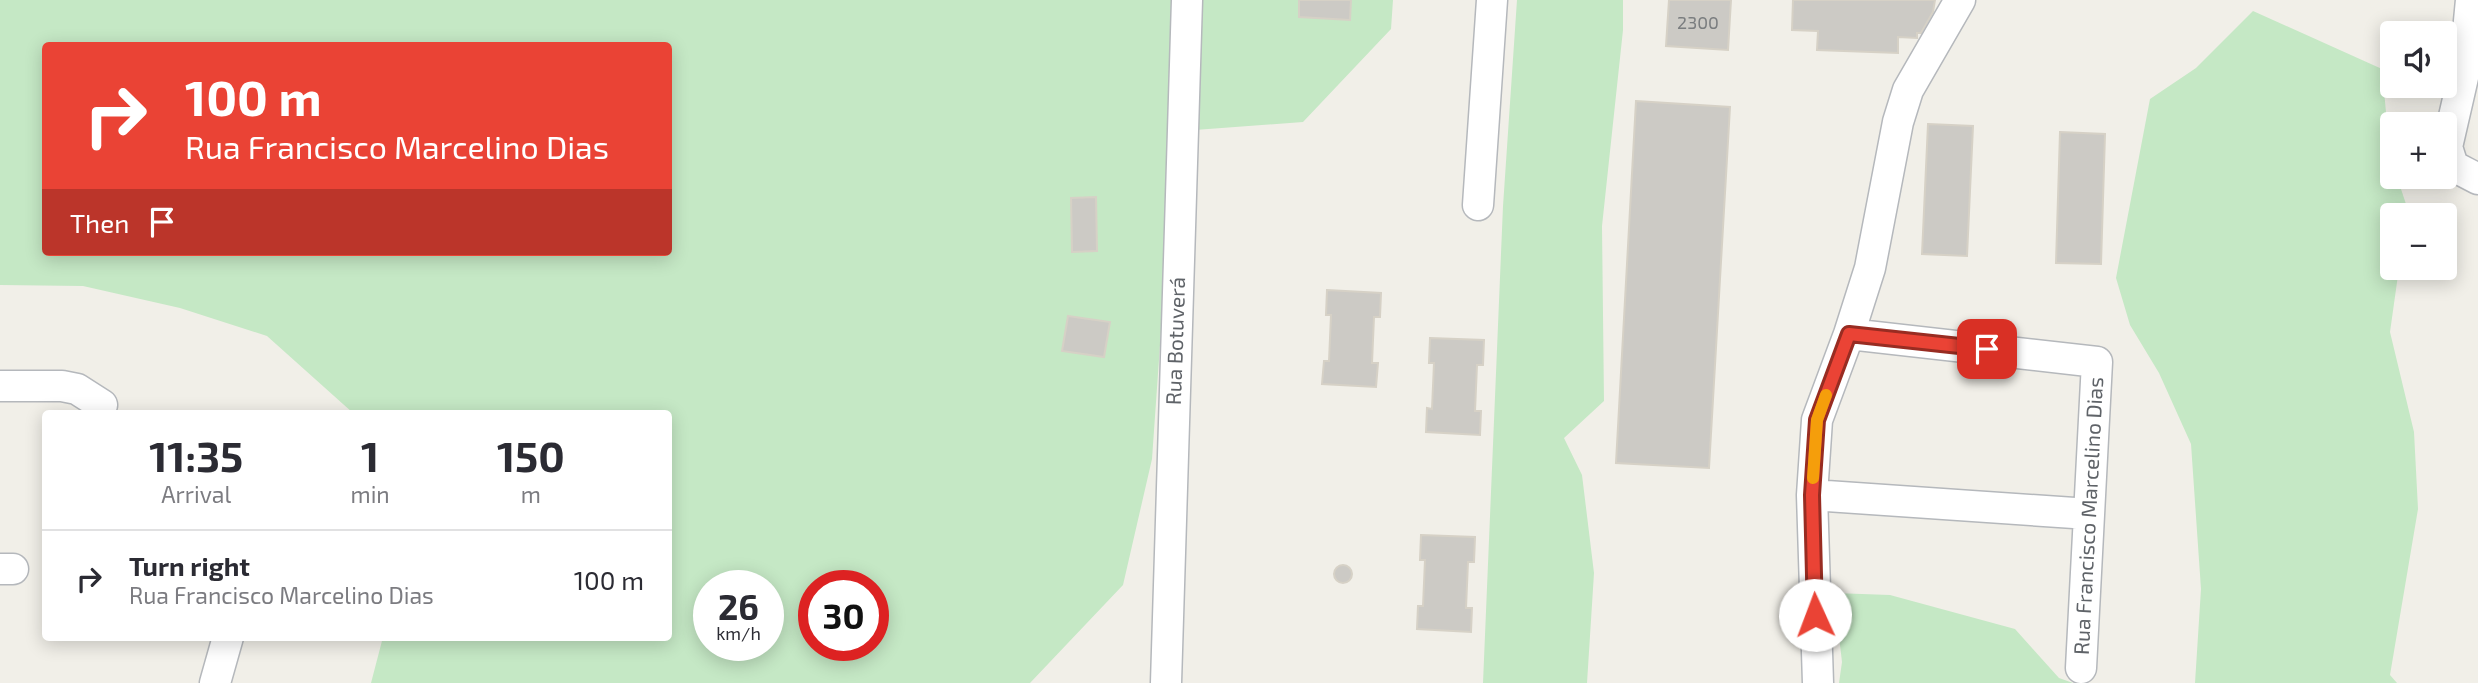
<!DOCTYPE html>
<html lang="en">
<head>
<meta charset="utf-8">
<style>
  :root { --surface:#fff; --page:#f2f2f3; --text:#2b2b33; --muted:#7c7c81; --line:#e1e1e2 }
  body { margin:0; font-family:"Exo 2",sans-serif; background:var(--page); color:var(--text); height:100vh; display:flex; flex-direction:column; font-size:26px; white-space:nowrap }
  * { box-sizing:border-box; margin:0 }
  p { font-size:23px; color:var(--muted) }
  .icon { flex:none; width:38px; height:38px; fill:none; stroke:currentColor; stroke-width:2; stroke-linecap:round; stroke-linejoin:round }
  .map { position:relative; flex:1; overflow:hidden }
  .panel { position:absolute; left:42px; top:410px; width:630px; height:231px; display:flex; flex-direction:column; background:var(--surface); border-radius:7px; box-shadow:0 4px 18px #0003 }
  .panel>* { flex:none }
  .hud { position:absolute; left:42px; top:42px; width:630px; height:214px; border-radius:7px; box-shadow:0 4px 18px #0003; background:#ea4335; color:#fff; overflow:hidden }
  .fabs { position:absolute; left:2380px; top:21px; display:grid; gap:14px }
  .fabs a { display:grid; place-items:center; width:77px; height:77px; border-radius:7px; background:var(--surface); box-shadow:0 4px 18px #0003; font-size:35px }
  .speed { position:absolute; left:693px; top:570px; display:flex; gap:14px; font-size:35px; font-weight:700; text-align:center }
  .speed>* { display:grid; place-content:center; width:91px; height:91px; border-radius:50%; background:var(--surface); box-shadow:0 4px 18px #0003; line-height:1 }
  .speed small { font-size:18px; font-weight:400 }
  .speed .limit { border:10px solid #d22; background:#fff; color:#111 }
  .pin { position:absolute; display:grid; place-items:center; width:60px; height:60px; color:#fff; margin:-30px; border-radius:14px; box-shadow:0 4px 10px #0006 }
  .me { position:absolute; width:77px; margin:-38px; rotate:358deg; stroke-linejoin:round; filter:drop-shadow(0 0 5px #0008) }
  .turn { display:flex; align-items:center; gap:24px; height:147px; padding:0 28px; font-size:32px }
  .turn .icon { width:91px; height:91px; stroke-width:2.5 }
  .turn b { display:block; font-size:49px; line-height:60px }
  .then { display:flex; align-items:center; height:66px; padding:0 28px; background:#0003; gap:14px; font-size:26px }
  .eta { display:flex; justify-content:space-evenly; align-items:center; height:119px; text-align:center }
  .eta b { font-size:42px; font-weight:700; line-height:49px }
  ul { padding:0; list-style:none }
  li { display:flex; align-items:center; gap:21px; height:98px; padding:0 28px; border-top:2px solid var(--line) }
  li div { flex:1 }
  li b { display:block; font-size:26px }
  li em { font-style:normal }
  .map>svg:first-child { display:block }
</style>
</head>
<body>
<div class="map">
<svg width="2478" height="683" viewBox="0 0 2478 683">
  <rect width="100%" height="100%" fill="#f1efe8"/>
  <!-- green -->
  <path fill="#c5e8c5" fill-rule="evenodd" d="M0 0H1393L1391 29 1303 122 1168 132 1161 331 1152 459 1123 585 1030 683H371L383 637H668V413H353L267 336 180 308 83 286 0 285ZM46 46H668V252H46ZM709 586H768V646H709ZM814 586H873V646H814Z
    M1517 0H1623V30L1602 226 1604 401 1564 438 1582 475 1594 573 1587 683H1483L1503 206Z
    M2253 11 2382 69 2392 177H2397L2407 207 2406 215H2392V268H2399L2390 332 2414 432 2418 509 2390 675 2397 683H2195L2201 589 2191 444 2159 373 2130 325 2116 278 2150 99 2196 68Z
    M1834 593 1890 595 2015 629 2059 678 2073 683H1839L1842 662Z"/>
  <!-- building -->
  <path fill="#cccac5" stroke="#d6d1c6" stroke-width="2" d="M1299 0H1351L1350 20 1299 17Z
    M1669 0H1731L1728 50 1666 46Z
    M1793 0H1935L1933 12 1921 33H1917V38L1898 37V53L1817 50 1818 31 1792 30Z
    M1636 101 1730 107 1709 468 1616 463Z
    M1928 124 1973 126 1967 256 1922 254Z
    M2060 132 2105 134 2101 264 2056 263Z
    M1096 197 1097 251 1072 252 1071 198Z
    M1327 290 1381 293 1380 317H1374L1372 363H1378L1376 387 1322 384 1324 361H1329L1331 315H1326Z
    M1068 316 1110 322 1104 357 1062 351Z
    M1430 338 1484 340 1483 365H1477L1475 411H1481L1480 435 1426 432 1427 408 1432 409 1434 363H1429Z
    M1421 535 1475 537 1474 562H1468L1466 608H1472L1471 632 1417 629 1418 606H1423L1425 560H1420Z
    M1334 574a9 9 0 1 1 18 0a9 9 0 1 1-18 0Z"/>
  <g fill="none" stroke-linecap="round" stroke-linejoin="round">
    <!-- minor casing -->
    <g stroke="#b5b8bc" stroke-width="33">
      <path id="minor" d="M2471 0 2464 73 2447 147 2453 166 2478 179
        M1478 205 1492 0
        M1849 334 2097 362 2081 668
        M0 386H62L77 389 102 405
        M1812 495 2089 514
        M0 569H13
        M215 683 228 637
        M1166 683 1187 0
        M1818 683 1812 495 1817 420 1849 334 1870 268 1898 122 1908 90 1960 0"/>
    </g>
    <!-- minor -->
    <use href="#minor" stroke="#fff" stroke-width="30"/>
  </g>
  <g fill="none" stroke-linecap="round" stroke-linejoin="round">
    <!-- route casing -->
    <g stroke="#982c22" stroke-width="18">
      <path id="route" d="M1815 615 1812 495 1817 420 1849 334 1987 349"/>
    </g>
    <!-- route -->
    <use href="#route" stroke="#ea4335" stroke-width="12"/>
    <!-- slow -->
    <path stroke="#f59e0b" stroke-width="12" d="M1813 478 1817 420 1826 395"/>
  </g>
  <g text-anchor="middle" stroke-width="5" stroke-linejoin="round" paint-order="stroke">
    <!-- number labels -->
    <g font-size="18" fill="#7a7d7f">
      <text x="1698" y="29">2300</text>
    </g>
    <!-- street labels -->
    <g font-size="21" fill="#5f6368" stroke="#fff">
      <text transform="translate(1176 341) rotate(-88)" y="7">Rua Botuverá</text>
      <text transform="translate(2089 516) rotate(-87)" y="7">Rua Francisco Marcelino Dias</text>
    </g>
  </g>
</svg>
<div class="fabs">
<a><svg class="icon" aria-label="sound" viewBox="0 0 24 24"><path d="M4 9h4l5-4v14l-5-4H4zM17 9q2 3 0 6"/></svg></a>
<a>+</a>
<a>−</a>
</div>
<div class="speed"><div>26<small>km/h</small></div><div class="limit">30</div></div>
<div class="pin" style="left:1987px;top:349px;background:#d93025"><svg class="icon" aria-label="arrive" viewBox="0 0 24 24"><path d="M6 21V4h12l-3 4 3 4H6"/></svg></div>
<svg class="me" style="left:1815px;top:615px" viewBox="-20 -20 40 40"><circle r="19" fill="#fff"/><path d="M0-13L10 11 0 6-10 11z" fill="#ea4335"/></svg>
<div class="hud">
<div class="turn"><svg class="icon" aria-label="right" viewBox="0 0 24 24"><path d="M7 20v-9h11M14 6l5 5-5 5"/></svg><div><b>100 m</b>Rua Francisco Marcelino Dias</div></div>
<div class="then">Then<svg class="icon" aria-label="arrive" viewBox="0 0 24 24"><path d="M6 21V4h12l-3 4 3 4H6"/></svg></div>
</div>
<section class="panel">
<div class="eta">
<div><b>11:35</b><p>Arrival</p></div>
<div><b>1</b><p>min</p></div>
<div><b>150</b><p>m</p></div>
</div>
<ul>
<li><svg class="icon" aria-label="right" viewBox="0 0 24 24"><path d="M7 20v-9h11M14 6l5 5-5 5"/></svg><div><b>Turn right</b><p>Rua Francisco Marcelino Dias</p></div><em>100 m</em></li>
</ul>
</section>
</div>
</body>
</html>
